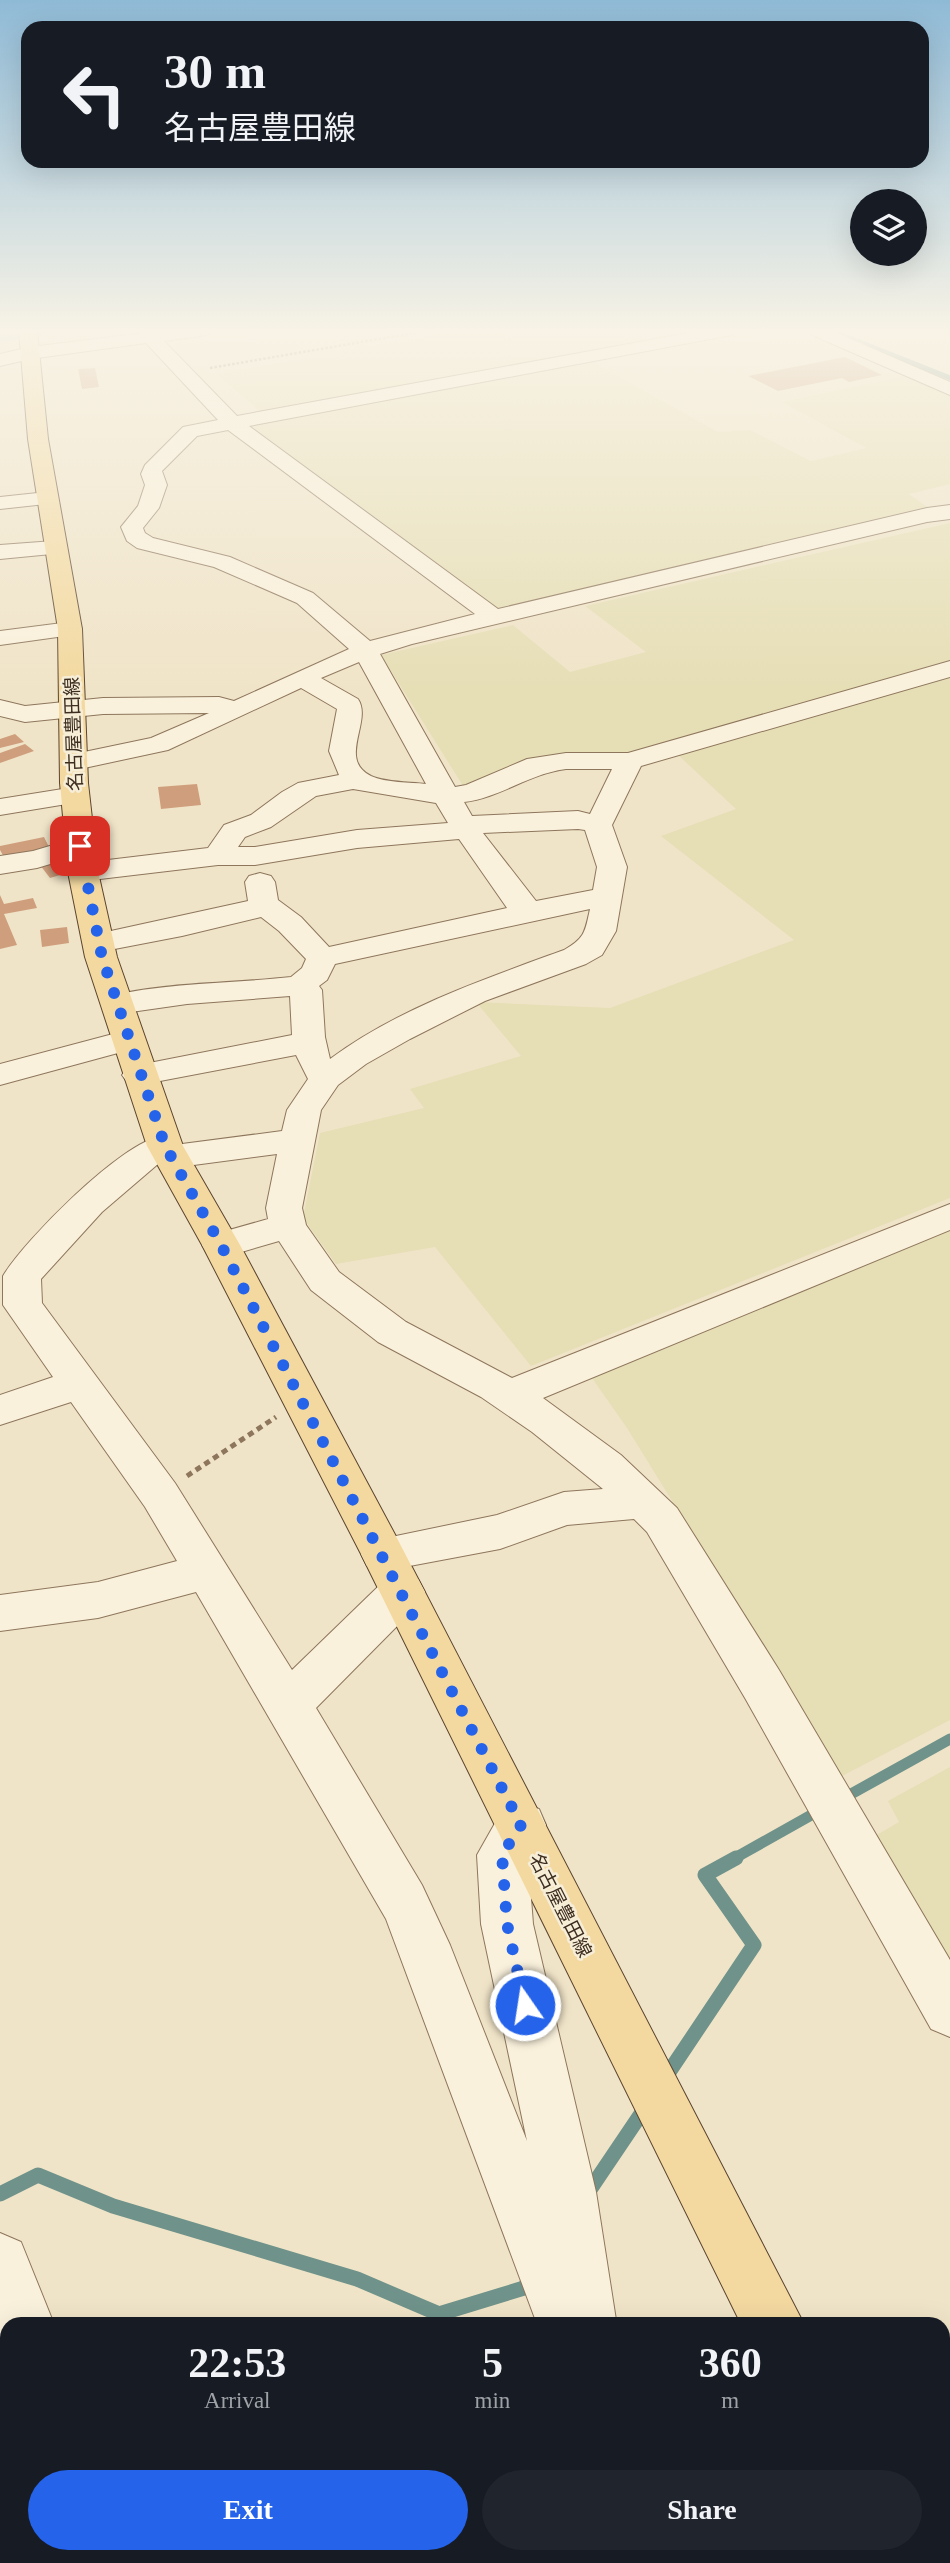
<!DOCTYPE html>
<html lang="en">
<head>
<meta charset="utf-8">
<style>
  :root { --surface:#171b24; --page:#20242c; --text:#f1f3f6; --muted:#9ea1a6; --accent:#2563eb }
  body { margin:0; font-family:"Times New Roman","Noto Sans JP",serif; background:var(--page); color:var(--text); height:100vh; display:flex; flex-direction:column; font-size:26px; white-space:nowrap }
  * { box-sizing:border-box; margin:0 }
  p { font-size:23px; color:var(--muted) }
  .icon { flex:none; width:38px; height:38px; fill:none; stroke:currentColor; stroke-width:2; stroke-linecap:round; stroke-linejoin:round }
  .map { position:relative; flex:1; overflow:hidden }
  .side { position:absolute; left:0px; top:2317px; width:950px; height:247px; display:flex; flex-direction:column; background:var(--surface); border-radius:21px 21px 0 0; box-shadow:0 7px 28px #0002 }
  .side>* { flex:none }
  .top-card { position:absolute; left:21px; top:21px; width:908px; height:147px; border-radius:21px; box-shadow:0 7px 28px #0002; background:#171b24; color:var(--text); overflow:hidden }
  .buttons { position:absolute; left:850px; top:189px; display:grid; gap:14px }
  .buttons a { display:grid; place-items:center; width:77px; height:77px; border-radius:50%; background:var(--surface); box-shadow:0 7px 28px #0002; font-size:35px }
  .pin { position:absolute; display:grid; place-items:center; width:60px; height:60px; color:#fff; margin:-30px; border-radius:14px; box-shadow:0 4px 10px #0006 }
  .me { position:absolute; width:77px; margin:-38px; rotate:347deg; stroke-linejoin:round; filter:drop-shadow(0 0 5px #0008) }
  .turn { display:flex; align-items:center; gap:24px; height:147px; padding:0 28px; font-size:32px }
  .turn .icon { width:91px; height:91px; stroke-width:2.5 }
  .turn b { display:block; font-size:49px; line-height:60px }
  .eta { display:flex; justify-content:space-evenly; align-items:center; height:119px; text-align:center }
  .eta b { font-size:42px; font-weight:600; line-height:49px }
  .button { display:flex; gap:14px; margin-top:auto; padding:14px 28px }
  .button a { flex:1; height:80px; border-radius:42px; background:var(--accent); color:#fff; font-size:28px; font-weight:600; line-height:80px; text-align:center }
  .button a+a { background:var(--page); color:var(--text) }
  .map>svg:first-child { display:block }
</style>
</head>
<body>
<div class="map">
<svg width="950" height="2563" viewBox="0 0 950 2563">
  <rect width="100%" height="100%" fill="#f0e4c8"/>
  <!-- farmland -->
  <path fill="#e6deb5" d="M462 331H644L660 340 264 415 217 374Z
    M589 360 718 432 750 430 811 461 866 448 782 402 910 375 950 393V484L909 494 927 507 495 611 244 423Z
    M950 523V663L631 753 465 789 381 655 513 625 570 672 646 652 585 606Z
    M950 675V1198L531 1366 435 1247 336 1264 303 1218 320 1133 424 1108 410 1089 521 1056 476 1002 610 1008 794 940 661 836 736 809 676 753Z
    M950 1229V1720L842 1776 627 1428 592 1378Z
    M950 1767V1974L868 1840 899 1822 888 1801Z"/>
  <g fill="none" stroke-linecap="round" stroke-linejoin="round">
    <!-- stream-far2 -->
    <path stroke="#6f938a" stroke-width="5" d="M832 331 950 378"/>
    <!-- stream-far1 -->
    <path stroke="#6f938a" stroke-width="11" d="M842 1799 950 1739
      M733 1859 822 1809"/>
    <!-- stream -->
    <path stroke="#6f938a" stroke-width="15" d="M665 2078 754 1945 705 1875 736 1858
      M0 2194 38 2175 113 2206 357 2279 439 2314 524 2288 530 2279
      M587 2194 645 2108"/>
    <!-- river -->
    <path fill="#a9c4bc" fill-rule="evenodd" d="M0 331H46L42 337 0 342Z"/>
  </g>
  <!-- building -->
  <path fill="#cf9f7d" d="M845 357 882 375 849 382 842 378 778 391 748 376Z
    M95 368 99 387 82 389 78 369Z
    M15 734 24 742 0 748V739Z
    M25 744 34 751 0 763V753Z
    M197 784 201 805 161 809 158 787Z
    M44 837 50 849 5 859 0 850V846Z
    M57 860 67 873 50 878 40 865Z
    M0 895 4 904 33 898 37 908 4 914 17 945 0 949Z
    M67 927 69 943 42 947 40 930Z
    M231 2557H318L308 2563H234Z
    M675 2557H734L736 2563H676Z
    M786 2557H825L827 2563H773Z"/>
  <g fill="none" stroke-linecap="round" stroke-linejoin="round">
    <!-- minor casing -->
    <g stroke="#8d765c" stroke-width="2">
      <path id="minor" d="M162 331H210L207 335 164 341 237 416 699 331H735L732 335 726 336 249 426 498 609 927 508 950 505V519L927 522 412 644 380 654 455 787 466 785 527 759 566 753H628L950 661V677L641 766 612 825 627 867 616 931 602 955 586 964 485 1001 410 1039 366 1064 338 1085 321 1110 302 1208 306 1225 339 1272 406 1322 512 1378 950 1204V1230L543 1398 621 1455 677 1508 779 1670 950 1960V2037L931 2029 745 1698 647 1532 634 1519 567 1525 500 1549 383 1571 367 1566 361 1554 367 1542 497 1515 564 1492 603 1489 532 1432 481 1397 378 1342 311 1290 279 1241 221 1258 208 1254 202 1245 208 1236 268 1219 266 1208 277 1154 171 1168 158 1164 102 1212 41 1279 42 1303 175 1483 292 1670 386 1579 402 1574 418 1579 425 1592 418 1605 316 1708 422 1885 450 1945 527 2141 481 1924 477 1855 503 1809 521 1803 539 1809 546 1825 528 1859 533 1924 596 2192 616 2320 614 2324H537L386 1919 196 1592 98 1618 0 1631V1595L98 1582 177 1561 145 1507 71 1402 0 1425V1395L53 1377 3 1305V1276C24 1241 121 1142 162 1136 167 1135 172 1137 178 1138L182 1144 282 1131 287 1110 308 1079 296 1055 139 1085 127 1082 122 1075 127 1068 139 1065 292 1035 290 996 187 1004 117 1014 106 1011 101 1004 106 997C166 982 229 984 291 977L302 968 306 959 279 931 261 917 182 936 99 952 88 950 83 943 88 936 248 901 245 882 249 876 260 873 271 876 275 882 278 900 301 917 329 947 507 908 459 839 357 848 255 865H218L83 881 73 878 68 872 73 866 83 863 208 848 224 825 251 815 282 792 298 783 339 775 329 751 337 709 301 688 168 750 75 770 65 768 61 762 65 756 151 738 209 713 103 714 25 722 0 716V700L25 706 103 698 219 697 234 701 349 649 297 603 214 567 137 548 127 541 121 527 138 506 145 485 141 474 145 465 183 427 218 420 146 343 30 359 0 366V354L30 347ZM228 430 475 614 370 641 313 593 230 557 153 538 145 533 143 528 159 508 167 485 162 471 197 436ZM359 662 426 784C410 782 386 783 371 776 337 759 373 721 358 699L321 678ZM566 769H612L590 814 578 811 472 816 464 802C500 798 528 774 566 769ZM353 789 436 803 448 823 357 830 255 847H238L245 837 271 827 316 796ZM578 829 585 830 597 867 593 890 536 901 483 833ZM590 909C585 932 585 938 564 950 484 979 399 1008 330 1059L325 1037 322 990 319 986 327 980 335 964Z
        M809 331H832L950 382V395L812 335Z
        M47 492 55 493 58 498 55 503 0 509V497Z
        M54 541 62 543 65 548 62 553 0 559V545Z
        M70 622 79 624 82 629 79 634 0 645V631Z
        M75 787 85 789 89 795 85 801 0 815V799Z
        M80 837 90 840 95 846 90 852 37 868 0 874V856L33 851Z
        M128 1030 140 1033 145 1040 140 1047 0 1085V1064Z
        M0 2233 21 2242 54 2324H7V2348L0 2342Z
        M75 2557H142L144 2563H77Z
        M599 2557H665L667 2563H601Z"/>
    </g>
    <!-- major casing -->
    <g stroke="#5b4430" stroke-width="2">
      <path id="major" d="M19 331H37L48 439 82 629 88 783 98 872 117 957 183 1146 240 1245 399 1542 804 2324H741L361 1554 202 1245 147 1146 85 957 68 872 60 783 58 629 28 439Z
        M857 2557H925L927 2563H859Z"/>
    </g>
    <!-- path-far1 -->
    <path stroke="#8d765c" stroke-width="2.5" stroke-dasharray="2.5 2" stroke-linecap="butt" d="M210 368 425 331"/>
    <!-- path -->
    <path stroke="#8d765c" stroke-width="5" stroke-dasharray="6 4.5" stroke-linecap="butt" d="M187 1476 276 1417"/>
    <!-- minor -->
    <use href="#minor" fill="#faf1dc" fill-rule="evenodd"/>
    <!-- major -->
    <use href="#major" fill="#f3d9a0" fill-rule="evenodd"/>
  </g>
  <!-- sky -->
  <linearGradient id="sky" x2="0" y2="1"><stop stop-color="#8fbad6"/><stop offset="0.48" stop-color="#f8f3e6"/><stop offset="1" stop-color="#f8f3e6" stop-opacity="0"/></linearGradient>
  <rect width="950" height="689" fill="url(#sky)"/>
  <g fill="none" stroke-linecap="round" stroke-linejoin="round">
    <!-- route -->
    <path stroke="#2563eb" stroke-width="12" stroke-dasharray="0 21.6" d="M80 846 102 957 165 1146 221 1245 521 1825 502 1855 507 1924 525 2005"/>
  </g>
  <g text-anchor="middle" stroke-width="5" stroke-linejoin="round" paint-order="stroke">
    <!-- street labels -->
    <g font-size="19" fill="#3d2e20" stroke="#f7eed8">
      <text transform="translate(73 734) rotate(-92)" y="7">名古屋豊田線</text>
      <text transform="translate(561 1905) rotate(63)" y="7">名古屋豊田線</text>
    </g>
  </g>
</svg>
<div class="buttons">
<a><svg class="icon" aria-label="layers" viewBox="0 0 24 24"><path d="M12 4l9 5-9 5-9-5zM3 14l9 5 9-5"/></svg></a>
</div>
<div class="pin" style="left:80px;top:846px;background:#d93025"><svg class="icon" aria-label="arrive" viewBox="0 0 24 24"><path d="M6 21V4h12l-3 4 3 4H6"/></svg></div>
<svg class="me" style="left:525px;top:2005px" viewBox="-20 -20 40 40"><circle r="17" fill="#2563eb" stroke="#fff" stroke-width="3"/><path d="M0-11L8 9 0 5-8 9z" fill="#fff"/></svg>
<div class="top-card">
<div class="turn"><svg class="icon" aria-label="left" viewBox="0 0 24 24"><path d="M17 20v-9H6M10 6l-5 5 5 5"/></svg><div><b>30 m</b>名古屋豊田線</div></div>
</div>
<section class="side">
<div class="eta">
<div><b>22:53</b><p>Arrival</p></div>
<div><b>5</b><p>min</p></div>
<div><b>360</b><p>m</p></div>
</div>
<div class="button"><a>Exit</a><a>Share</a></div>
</section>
</div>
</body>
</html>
